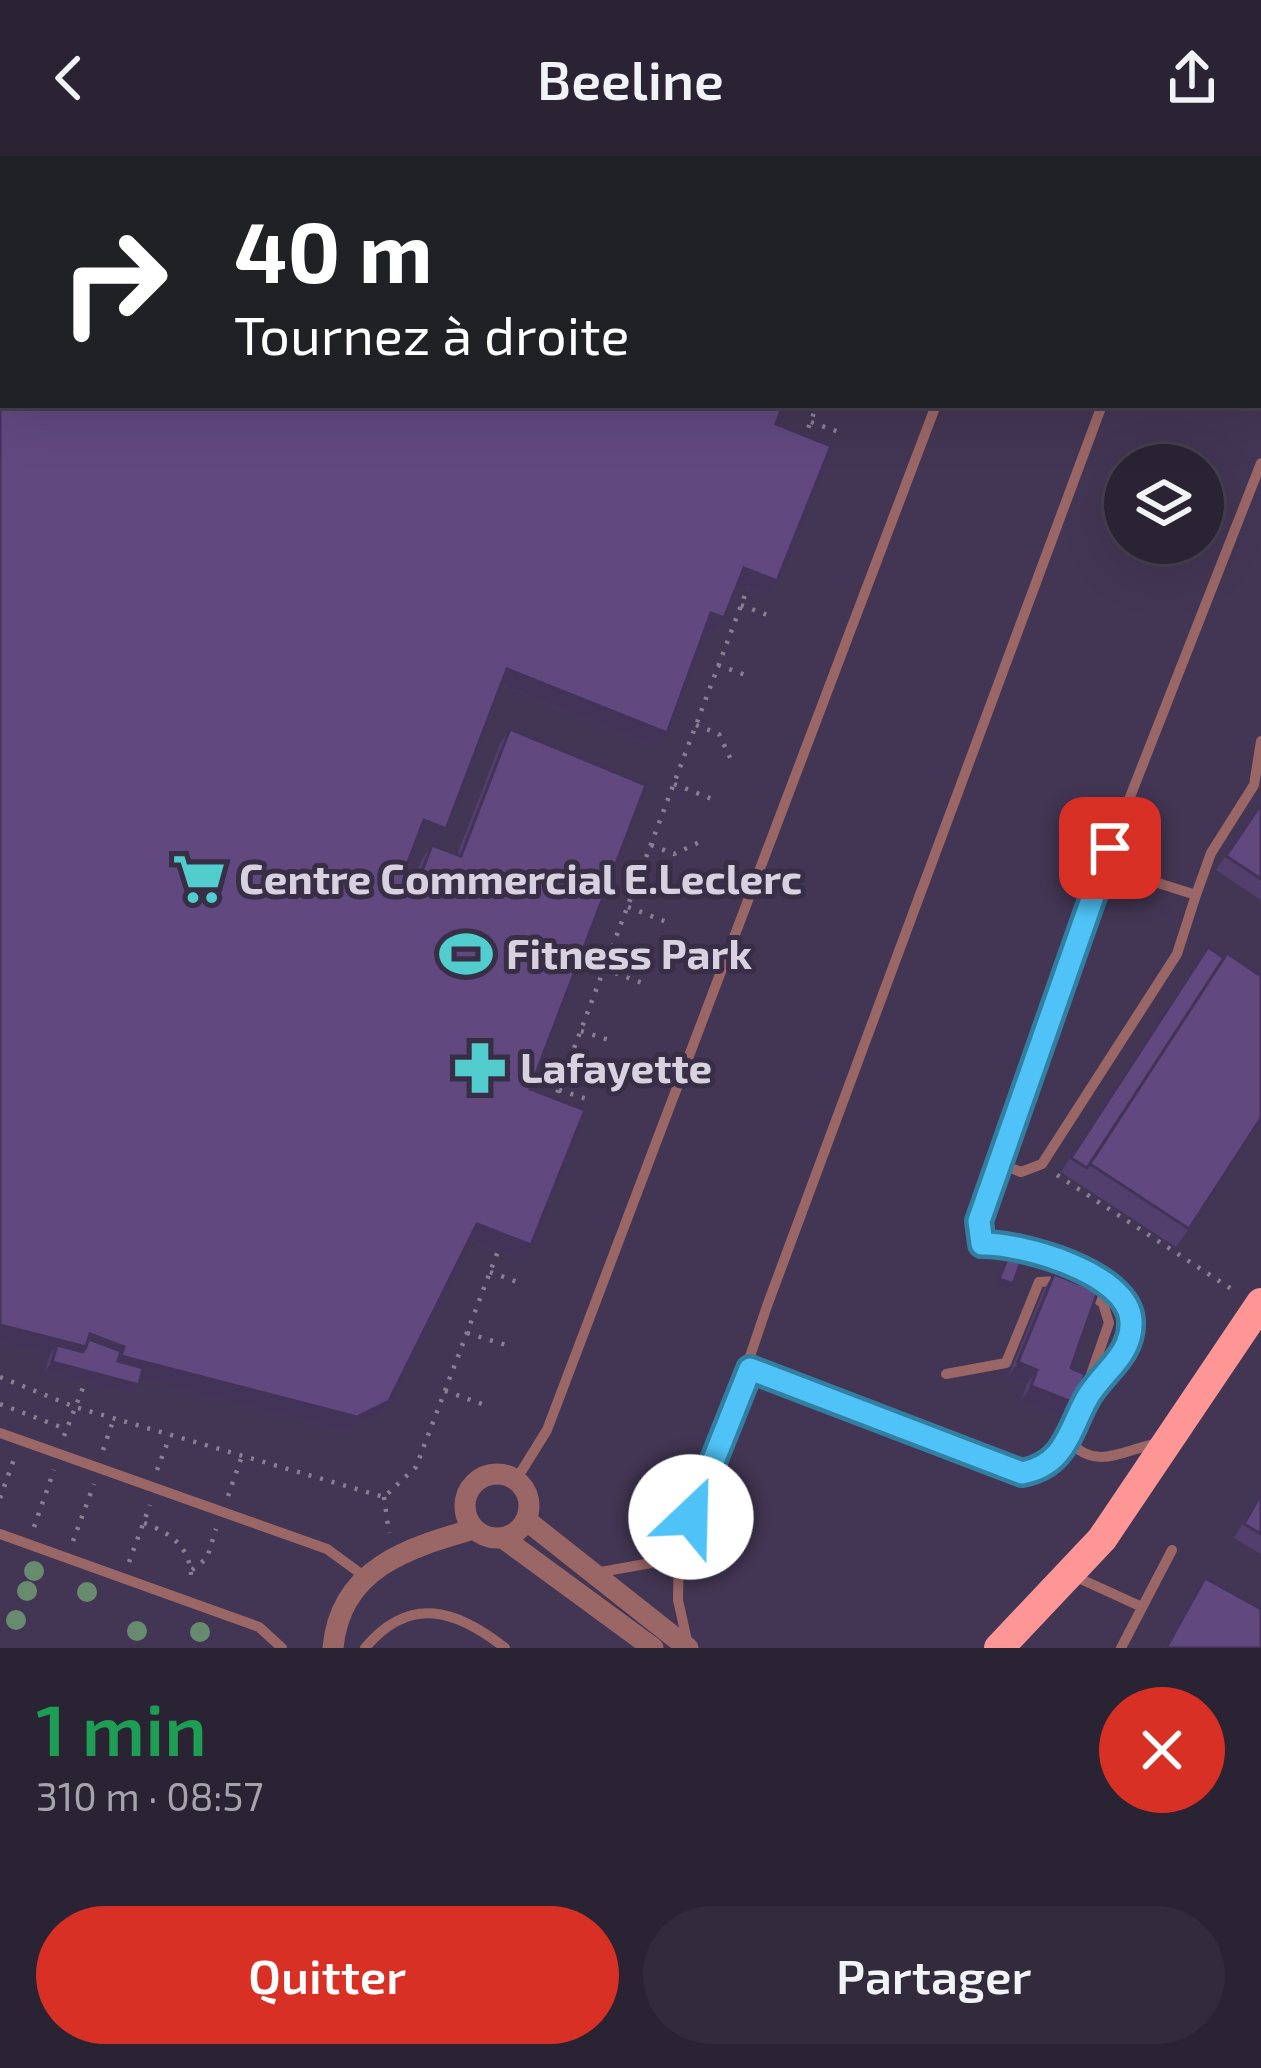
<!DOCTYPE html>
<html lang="fr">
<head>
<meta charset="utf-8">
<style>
  :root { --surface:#2a2334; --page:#322b3c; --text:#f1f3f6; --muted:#a5a4ac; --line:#46404f; --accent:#d93025 }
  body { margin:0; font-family:"Exo 2",sans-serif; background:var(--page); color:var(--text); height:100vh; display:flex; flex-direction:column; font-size:45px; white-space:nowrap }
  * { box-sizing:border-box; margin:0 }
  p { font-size:39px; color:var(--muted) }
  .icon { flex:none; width:66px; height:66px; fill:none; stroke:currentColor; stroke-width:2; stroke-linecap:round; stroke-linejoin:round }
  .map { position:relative; height:1492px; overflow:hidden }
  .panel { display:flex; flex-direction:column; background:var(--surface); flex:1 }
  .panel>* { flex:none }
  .top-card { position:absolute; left:0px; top:0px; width:1263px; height:252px; box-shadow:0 12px 48px #0002,0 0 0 3px var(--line); background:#202124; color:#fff; overflow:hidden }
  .fabs { position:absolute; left:1104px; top:288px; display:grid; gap:24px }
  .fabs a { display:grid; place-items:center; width:120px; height:120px; border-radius:50%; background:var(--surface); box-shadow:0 12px 48px #0002,0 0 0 3px var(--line); font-size:60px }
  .pin { position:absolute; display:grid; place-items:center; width:102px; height:102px; color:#fff; margin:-51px; border-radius:24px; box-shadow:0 6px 18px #0006 }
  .me { position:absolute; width:132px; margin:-66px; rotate:24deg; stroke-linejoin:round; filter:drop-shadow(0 0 9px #0008) }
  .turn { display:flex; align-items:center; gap:42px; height:252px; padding:0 36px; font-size:54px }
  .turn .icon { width:156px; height:156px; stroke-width:2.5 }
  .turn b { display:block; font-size:84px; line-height:102px }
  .round { display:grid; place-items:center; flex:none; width:126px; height:126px; border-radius:63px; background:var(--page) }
  .head { display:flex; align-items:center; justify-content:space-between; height:204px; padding:0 36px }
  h1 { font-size:72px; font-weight:600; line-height:90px; color:#1e9e55 }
  .primary-button { display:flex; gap:24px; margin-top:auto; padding:24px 36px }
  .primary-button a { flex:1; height:138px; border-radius:72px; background:var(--accent); color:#fff; font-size:48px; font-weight:600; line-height:138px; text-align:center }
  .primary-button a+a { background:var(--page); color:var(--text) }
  header { display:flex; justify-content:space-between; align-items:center; height:156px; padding:0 36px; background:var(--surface); font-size:54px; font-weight:600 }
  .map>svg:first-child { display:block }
</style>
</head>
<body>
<header><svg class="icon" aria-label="back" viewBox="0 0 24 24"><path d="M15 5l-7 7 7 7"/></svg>Beeline<svg class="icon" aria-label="share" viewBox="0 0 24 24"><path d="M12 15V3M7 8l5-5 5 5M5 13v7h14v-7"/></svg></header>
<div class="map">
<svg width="1261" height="1492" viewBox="0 0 1261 1492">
  <rect width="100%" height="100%" fill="#382f46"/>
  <!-- built -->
  <path fill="#433654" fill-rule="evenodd" d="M0 0H1261V1492H0ZM3 3H1260V249H3ZM1125 309H1203V387H1125Z"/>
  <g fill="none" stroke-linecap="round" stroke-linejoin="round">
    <!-- path -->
    <path stroke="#878093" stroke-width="4.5" stroke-dasharray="3 9" stroke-linecap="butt" d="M811 266 839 276
      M804 283 817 249
      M741 449 770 460
      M718 509 748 520
      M696 569 719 578 732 606
      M674 628 712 643
      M651 689 674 698 704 684
      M628 751 669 767
      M604 813 645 828
      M581 875 609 884
      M559 934 587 943
      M553 948 748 431
      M1057 1019 1233 1134
      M490 1116 517 1126
      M467 1177 506 1189
      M0 1221 75 1251 384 1341 416 1311 498 1095
      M445 1235 482 1248
      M0 1248 66 1273
      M64 1280 86 1224
      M103 1294 113 1265
      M157 1314 170 1280
      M228 1340 242 1300
      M384 1341 389 1377
      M0 1342 14 1303
      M144 1367C174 1378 193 1394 191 1428
      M34 1371 54 1314
      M73 1385 94 1328
      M129 1406 150 1349
      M192 1414 207 1402 216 1373"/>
    <!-- lane -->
    <path stroke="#9a6766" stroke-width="10" d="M789 0 796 3
      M818 0V3
      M1260 143 1261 144
      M1260 227H1261
      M1260 239 1261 240
      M1099 720 1120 715 1196 739 1211 697 1254 629 1261 585
      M996 1006 1021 1016 1042 1008 1177 798 1196 739
      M750 1213 1023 1317 1045 1313 1068 1284 1109 1167 1103 1147 1084 1134
      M946 1218 1006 1207 1039 1126 1061 1125
      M1088 1239C1107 1219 1131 1197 1132 1167 1134 1119 1019 1087 982 1088L979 1065 1099 720 1261 307
      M0 1277 327 1393 364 1420
      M1068 1284C1096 1316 1122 1294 1159 1287
      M516 1324 547 1274 936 249
      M0 1378 259 1471 282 1492
      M679 1386 678 1444 688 1489
      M595 1417 651 1407 679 1386 704 1337 767 1150 1102 249
      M1074 1420 1142 1451
      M365 1492C410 1438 457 1454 505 1492
      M1121 1492 1172 1394"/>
    <!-- street -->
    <path stroke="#9a6766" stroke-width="21" d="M465 1350a32 32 0 1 1 64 0a32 32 0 1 1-64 0Z
      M526 1364 688 1492
      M503 1382 653 1492
      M333 1492C340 1412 408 1392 474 1373"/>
    <!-- primary -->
    <path stroke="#ff9696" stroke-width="30" d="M999 1492 1102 1383 1261 1147"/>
  </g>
  <!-- trees -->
  <g fill="#688b6f">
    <circle cx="34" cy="1415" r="10"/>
    <circle cx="27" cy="1435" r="10"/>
    <circle cx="87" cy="1436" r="10"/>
    <circle cx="16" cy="1464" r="10"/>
    <circle cx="137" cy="1475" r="10"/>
    <circle cx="200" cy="1476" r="10"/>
  </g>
  <!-- wall -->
  <path fill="#533f6d" d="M3 174V249L776 268 767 439 738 427 724 462 714 476 705 473 657 591 501 529 446 673 436 687 418 680 404 717 415 721 422 703 432 689 457 699 500 588 510 573 530 933 521 1104 469 1083 389 1245 379 1259 347 1275 140 1222 139 1229 132 1238 45 1215 50 1199 0 1186V182Z
    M1261 647V744L1216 714Z
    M1208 791 1189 1073 1176 1091 1061 1016Z
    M1054 1118 1071 1212 1074 1247 1064 1261 1021 1245 1027 1228 1008 1221 1044 1133Z
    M1261 1335V1398L1234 1382Z
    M1205 1422 1261 1492H1164Z"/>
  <!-- shaded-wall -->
  <path fill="#443359" d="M0 24 3 25V43L0 42Z
    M744 412 777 425 767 439 734 426Z
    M711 457 724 462 714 476 701 471Z
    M507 513 667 577 657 591 497 527Z
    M424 664 446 673 436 687 414 679Z
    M477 1068 531 1089 521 1104 467 1082Z
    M999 1123 1013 1128 1010 1133 996 1128Z
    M0 1169 90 1178 124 1191 114 1205H76L57 1189 50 1199 0 1186Z
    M121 1200 389 1245 379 1259 347 1275 111 1215Z
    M52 1206 139 1229 132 1238 45 1215Z
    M1018 1206 1037 1214 1027 1228 1008 1221Z
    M1031 1230 1074 1247 1064 1261 1021 1245Z"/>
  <!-- building -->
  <path fill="#61497f" stroke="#443359" stroke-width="3" d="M0 0H760L769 3H3V25L0 24Z
    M3 186V249H783L776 268 831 290 777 425 744 412 724 462 711 457 667 577 507 513 446 673 424 664 404 717 419 723 432 689 461 700 510 573 646 629 530 933 585 954 531 1089 477 1068 389 1245 357 1261 121 1200 124 1191 90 1178 86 1191 0 1169V194Z
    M1261 648V723L1226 700Z
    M1208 791 1224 802 1087 1012 1071 1002Z
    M1227 797 1261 820V962L1189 1073 1090 1008Z
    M1009 1098 1022 1103 1013 1128 999 1123Z
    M1054 1118 1098 1135 1071 1212 1085 1218 1074 1247 1031 1230 1037 1214 1018 1206Z
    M89 1183 121 1195 118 1205 143 1212 139 1229 52 1206 57 1189 83 1196Z
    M1261 1338V1378L1244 1368Z
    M1205 1422 1261 1453V1492H1166Z"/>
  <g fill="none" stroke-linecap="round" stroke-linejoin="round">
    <!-- route casing -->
    <g stroke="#337fa1" stroke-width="30">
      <path id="route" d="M691 1361 750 1213 1022 1317C1064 1309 1068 1278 1086 1244 1100 1217 1133 1200 1131 1165 1129 1117 1020 1087 982 1088L979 1065 1110 692"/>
    </g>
    <!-- route -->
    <use href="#route" stroke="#4fc3f7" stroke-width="21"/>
  </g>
  <!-- icons -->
  <defs>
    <g id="supermarket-bare" transform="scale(4.14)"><path d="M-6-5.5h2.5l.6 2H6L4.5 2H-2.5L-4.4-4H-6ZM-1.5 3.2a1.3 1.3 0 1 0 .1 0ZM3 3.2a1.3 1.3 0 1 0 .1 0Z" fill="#52cdce" stroke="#382f46" stroke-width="2.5" paint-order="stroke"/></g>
    <g id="stadium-bare" transform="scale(4.14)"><path d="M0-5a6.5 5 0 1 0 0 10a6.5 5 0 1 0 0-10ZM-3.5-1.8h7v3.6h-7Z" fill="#52cdce" stroke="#382f46" stroke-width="2.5" paint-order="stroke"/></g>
    <g id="pharmacy-bare" transform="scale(4.14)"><path d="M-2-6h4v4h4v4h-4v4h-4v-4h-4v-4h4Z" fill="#52cdce" stroke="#382f46" stroke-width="2.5" paint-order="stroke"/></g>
  </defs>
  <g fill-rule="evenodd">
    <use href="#supermarket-bare" x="199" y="723"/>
    <use href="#stadium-bare" x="466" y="798"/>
    <use href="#pharmacy-bare" x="480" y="912"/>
  </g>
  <g text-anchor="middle" stroke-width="10" stroke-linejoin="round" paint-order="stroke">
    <!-- poi labels -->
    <g font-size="42" font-weight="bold" fill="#d7d1e0" stroke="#382f46" text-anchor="start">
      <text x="239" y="738">Centre Commercial E.Leclerc</text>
      <text x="506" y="813">Fitness Park</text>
      <text x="520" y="927">Lafayette</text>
    </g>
  </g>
</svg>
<div class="fabs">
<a><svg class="icon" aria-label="layers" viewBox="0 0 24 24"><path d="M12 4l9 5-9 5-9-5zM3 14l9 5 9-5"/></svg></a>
</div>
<div class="pin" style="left:1110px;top:692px;background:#d93025"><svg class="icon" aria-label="arrive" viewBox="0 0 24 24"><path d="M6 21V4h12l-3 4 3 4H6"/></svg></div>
<svg class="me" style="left:691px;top:1361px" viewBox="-20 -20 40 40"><circle r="19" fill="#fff"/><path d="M0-13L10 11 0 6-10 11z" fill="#4fc3f7"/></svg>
<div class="top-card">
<div class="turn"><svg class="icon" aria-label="right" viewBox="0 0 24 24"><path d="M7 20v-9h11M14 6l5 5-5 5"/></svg><div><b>40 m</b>Tournez à droite</div></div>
</div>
</div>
<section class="panel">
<div class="head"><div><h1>1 min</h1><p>310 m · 08:57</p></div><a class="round" style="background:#d93025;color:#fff"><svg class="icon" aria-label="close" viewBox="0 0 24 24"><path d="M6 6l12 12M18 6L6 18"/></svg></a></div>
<div class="primary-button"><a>Quitter</a><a>Partager</a></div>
</section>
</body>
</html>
